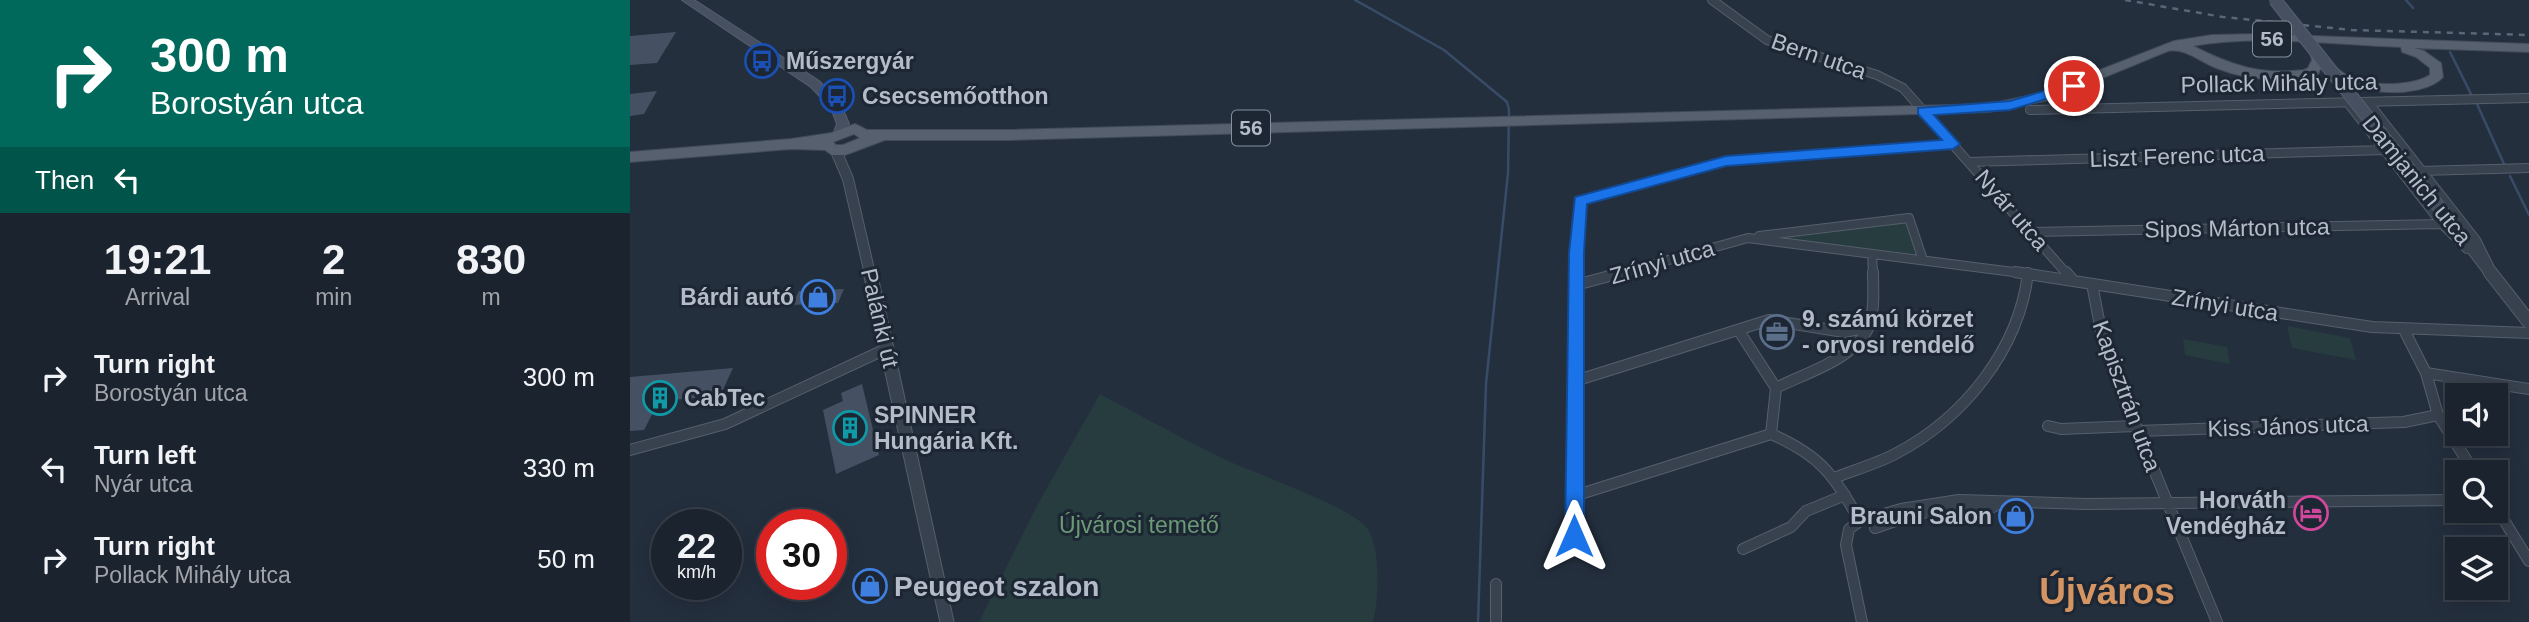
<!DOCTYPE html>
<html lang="en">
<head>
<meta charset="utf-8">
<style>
  :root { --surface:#1b232e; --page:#282f3a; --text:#f1f3f6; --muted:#a0a4aa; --line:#39404a }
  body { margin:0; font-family:Arial,sans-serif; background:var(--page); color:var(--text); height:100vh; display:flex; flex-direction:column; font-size:26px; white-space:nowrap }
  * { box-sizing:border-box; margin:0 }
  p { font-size:23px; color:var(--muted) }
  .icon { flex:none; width:38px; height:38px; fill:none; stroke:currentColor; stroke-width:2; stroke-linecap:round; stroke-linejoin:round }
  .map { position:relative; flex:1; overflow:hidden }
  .side { display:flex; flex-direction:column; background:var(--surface); width:630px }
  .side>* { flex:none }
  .top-card { background:#00695c; color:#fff; overflow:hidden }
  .controls { position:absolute; left:1815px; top:383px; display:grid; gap:14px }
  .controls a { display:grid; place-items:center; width:63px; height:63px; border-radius:0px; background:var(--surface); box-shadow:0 4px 18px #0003,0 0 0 2px var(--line); font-size:35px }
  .speed { position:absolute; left:21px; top:509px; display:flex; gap:14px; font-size:35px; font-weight:700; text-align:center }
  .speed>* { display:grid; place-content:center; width:91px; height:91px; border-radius:50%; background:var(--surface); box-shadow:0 4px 18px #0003,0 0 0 2px var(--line); line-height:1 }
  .speed small { font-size:18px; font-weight:400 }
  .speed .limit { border:10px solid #d22; background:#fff; color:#111 }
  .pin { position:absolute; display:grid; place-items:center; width:60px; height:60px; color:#fff; margin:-30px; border:4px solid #fff; border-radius:50%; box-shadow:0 2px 7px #0007 }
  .me { position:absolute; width:77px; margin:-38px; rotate:0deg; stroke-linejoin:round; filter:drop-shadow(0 0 5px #0008) }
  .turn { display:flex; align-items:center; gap:24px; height:147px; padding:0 35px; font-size:32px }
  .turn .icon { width:91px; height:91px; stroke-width:2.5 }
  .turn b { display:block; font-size:49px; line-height:60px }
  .then { display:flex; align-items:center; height:66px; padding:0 35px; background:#0003; gap:14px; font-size:26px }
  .eta { display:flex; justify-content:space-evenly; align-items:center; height:119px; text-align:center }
  .eta b { font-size:42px; font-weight:600; line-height:49px }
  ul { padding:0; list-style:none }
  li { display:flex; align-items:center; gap:21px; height:91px; padding:0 35px }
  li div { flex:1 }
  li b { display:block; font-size:26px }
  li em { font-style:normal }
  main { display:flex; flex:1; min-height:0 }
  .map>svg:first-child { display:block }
</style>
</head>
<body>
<main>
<section class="side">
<div class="top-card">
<div class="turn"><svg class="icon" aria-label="right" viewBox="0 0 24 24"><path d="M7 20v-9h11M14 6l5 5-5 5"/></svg><div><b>300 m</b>Borostyán utca</div></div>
<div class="then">Then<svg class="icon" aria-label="left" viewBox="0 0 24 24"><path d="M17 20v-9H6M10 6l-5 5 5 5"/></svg></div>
</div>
<div class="eta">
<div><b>19:21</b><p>Arrival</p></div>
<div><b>2</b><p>min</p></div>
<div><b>830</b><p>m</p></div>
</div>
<ul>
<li><svg class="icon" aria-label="right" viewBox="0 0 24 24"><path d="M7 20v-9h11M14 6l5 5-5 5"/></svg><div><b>Turn right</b><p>Borostyán utca</p></div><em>300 m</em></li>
<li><svg class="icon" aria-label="left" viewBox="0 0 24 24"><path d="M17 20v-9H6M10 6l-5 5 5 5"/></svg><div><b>Turn left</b><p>Nyár utca</p></div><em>330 m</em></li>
<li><svg class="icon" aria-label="right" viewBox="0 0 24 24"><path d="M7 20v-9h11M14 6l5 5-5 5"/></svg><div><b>Turn right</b><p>Pollack Mihály utca</p></div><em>50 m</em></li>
</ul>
</section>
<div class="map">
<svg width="1899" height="622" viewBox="0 0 1899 622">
  <rect width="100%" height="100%" fill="#242f3e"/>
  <!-- green -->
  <path fill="#263c3f" d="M1277 222 1288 255 1149 238Z
    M1657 326 1720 338 1726 360 1662 348Z
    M1553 339 1597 347 1600 364 1555 355Z
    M470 394C510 415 549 437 588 456 619 472 721 506 737 528 751 547 749 600 743 622H349L409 502Z"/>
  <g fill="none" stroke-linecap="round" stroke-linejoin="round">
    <!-- stream -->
    <path stroke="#394c67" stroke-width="2.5" d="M725 0 814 50 877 102 879 110 878 173 856 384 848 622
      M1776 0 1783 8
      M1820 52 1841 94
      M1847 104 1874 164
      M1880 176 1899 215"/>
  </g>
  <!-- building -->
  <path fill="#455162" d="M46 32 27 63 0 65V36Z
    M27 91 14 114 0 116V94Z
    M214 289 208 303 162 305 169 291Z
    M103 368 90 396 29 401 14 430 0 431V377Z
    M232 384 249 455 206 474 193 410 213 401 211 393Z"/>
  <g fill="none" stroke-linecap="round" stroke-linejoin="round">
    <!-- minor-far1 casing -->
    <g stroke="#565f6c" stroke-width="10">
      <path id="minor-far1" d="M1082 0 1137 40 1247 75 1273 88 1437 274
        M1738 102 1846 240 1862 272
        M1718 103 1812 224 1837 249
        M1400 110 1899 98
        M1339 162 1755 150
        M1791 171 1899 168
        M1401 232 1812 224
        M1129 236 1279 218 1293 260
        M1242 254 1243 274
        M947 274 951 201 1096 161 1323 144
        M988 274 1118 238 1399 274"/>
    </g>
    <!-- minor casing -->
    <g stroke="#565f6c" stroke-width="12">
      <path id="minor" d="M1385 272 1742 327 1899 333
        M1436 272 1442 279
        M1462 284 1472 336 1483 371 1587 622
        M946 285 994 272
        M1773 328 1796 373 1808 415 1844 472
        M1109 331 1146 388
        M1796 373 1899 389
        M945 381 1139 320 1214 332 1239 327
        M1146 388C1175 373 1226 359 1239 326 1245 309 1243 289 1243 272
        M1418 426 1431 429 1505 426
        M1507 431 1774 422 1808 415
        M1141 434C1192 456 1203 475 1230 521
        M1141 434 1146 388
        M0 450 95 424 258 348
        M1204 478C1224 470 1246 464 1265 454 1333 419 1389 350 1398 273
        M944 496 1141 434
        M1866 507 1899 561
        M1245 528 1288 513 1359 509 1370 503
        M944 536 947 272
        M1113 549 1161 527 1176 511 1215 495
        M866 584V622
        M1232 622 1216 545 1219 529 1230 521 1271 509 1329 500 1456 504 1827 500"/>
    </g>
    <!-- tertiary-far1 casing -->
    <g stroke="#565f6c" stroke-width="12">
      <path id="tertiary-far1" d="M206 151 218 179 240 274
        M1824 226 1861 274"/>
    </g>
    <!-- tertiary casing -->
    <g stroke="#565f6c" stroke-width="15">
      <path id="tertiary" d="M240 272 317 622
        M1860 272 1899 322"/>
    </g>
    <!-- secondary casing -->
    <g stroke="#565f6c" stroke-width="2">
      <path id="secondary" d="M52 0H64L189 81 210 103 219 124 214 135H206L204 132 207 124 201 108 181 87Z"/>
    </g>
    <!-- primary casing -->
    <g stroke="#414a57" stroke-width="2">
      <path id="primary" d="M1628 34 1899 44V52L1784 48 1794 51 1811 63 1813 77C1791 101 1715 95 1695 70L1701 66C1710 69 1717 77 1726 80 1747 86 1782 86 1800 75V68L1786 57 1772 52 1771 47C1706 45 1626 34 1563 46 1602 66 1631 75 1674 70L1678 68 1682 60 1680 53 1686 49 1690 50 1694 60 1688 74C1659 84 1617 80 1589 69 1571 63 1557 48 1538 51L1419 100 1359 112 379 140H255L215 155H202L195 150 161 149 0 162V152L161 139 201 133 225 124 237 130H379L1359 104 1411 93 1544 41 1582 35ZM224 134 230 138 213 145H206L203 142Z"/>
    </g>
    <!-- minor-far1 -->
    <use href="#minor-far1" stroke="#38414e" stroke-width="8"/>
    <!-- minor -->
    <use href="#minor" stroke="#38414e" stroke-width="10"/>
    <!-- tertiary-far1 -->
    <use href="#tertiary-far1" stroke="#38414e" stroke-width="10"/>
    <!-- tertiary -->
    <use href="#tertiary" stroke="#38414e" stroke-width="13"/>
    <!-- secondary -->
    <use href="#secondary" fill="#465061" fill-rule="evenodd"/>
    <!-- primary -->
    <use href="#primary" fill="#56606e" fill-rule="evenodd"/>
    <!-- rail -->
    <path stroke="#5a6575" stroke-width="2.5" stroke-dasharray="6 6" stroke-linecap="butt" d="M1495 0 1593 17 1722 30 1899 35"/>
    <!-- secondary-bridge casing -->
    <g stroke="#565f6c" stroke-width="14" stroke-linecap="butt">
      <path id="secondary-bridge" d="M1645 0 1824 226"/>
    </g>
    <!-- secondary-bridge -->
    <use href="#secondary-bridge" stroke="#465061" stroke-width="12"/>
  </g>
  <!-- route -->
  <path fill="#1a73e8" stroke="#114b97" stroke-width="2" d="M1444 82 1451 86 1449 89 1380 110 1304 115 1330 144 1323 149 1096 166 957 204 954 253V536L951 542 944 545 938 542 935 536 939 253 945 197 1096 156 1312 140 1288 114V108L1380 101Z"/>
  <!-- icons -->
  <defs>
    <g id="bus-ring" transform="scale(1.75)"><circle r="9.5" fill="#1d2633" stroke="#1a4fb4" stroke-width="1.5"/><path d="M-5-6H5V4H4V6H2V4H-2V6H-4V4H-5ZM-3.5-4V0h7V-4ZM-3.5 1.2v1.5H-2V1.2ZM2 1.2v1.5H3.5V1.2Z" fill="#1a4fb4"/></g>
    <g id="shop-ring" transform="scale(1.75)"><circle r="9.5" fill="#1d2633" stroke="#3f7fe0" stroke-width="1.5"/><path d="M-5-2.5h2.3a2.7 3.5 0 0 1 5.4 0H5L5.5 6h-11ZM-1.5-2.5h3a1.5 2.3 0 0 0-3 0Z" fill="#3f7fe0"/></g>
    <g id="office-ring" transform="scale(1.75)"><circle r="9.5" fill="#1d2633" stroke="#5c6f8a" stroke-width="1.5"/><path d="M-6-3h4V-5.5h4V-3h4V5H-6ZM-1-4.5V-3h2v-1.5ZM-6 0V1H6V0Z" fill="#5c6f8a"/></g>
    <g id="building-ring" transform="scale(1.75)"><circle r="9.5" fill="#1d2633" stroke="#0f9aa8" stroke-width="1.5"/><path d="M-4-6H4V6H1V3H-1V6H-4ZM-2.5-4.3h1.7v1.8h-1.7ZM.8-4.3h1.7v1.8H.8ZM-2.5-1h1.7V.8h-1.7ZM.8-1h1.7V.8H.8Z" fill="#0f9aa8"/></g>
    <g id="hotel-ring" transform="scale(1.75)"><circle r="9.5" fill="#1d2633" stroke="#d1479c" stroke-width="1.5"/><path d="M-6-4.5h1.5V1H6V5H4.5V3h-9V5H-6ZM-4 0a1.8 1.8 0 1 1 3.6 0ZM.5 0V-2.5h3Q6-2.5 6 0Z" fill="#d1479c"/></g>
  </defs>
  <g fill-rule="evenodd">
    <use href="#bus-ring" x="132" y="61"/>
    <use href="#bus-ring" x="207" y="96"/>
    <use href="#shop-ring" x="188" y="297"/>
    <use href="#office-ring" x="1147" y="332"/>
    <use href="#building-ring" x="30" y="398"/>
    <use href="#building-ring" x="220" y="428"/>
    <use href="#hotel-ring" x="1681" y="513"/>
    <use href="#shop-ring" x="1386" y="516"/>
    <use href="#shop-ring" x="240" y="586"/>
  </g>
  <g text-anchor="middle" stroke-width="6" stroke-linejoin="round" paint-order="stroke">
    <!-- shield labels -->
    <g fill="#1d2633" stroke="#878f9c" stroke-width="2">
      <rect x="1623" y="21.5" width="38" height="35" rx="5"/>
      <rect x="602" y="110.5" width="38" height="35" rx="5"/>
    </g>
    <g font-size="21" font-weight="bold" fill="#b4bcc9">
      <text x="1642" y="46">56</text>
      <text x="621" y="135">56</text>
    </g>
    <!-- street labels -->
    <g font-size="23" fill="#b4bcc9" stroke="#1d2633">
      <text transform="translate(1189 56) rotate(19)" y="8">Bern utca</text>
      <text transform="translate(1649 83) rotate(-1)" y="8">Pollack Mihály utca</text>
      <text transform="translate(1547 156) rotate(-2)" y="8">Liszt Ferenc utca</text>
      <text transform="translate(1787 180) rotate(51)" y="8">Damjanich utca</text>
      <text transform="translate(1382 210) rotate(49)" y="8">Nyár utca</text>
      <text transform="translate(1607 228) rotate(-1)" y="8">Sipos Márton utca</text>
      <text transform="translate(1032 262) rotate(-16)" y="8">Zrínyi utca</text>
      <text transform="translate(1595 305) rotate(9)" y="8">Zrínyi utca</text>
      <text transform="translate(250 318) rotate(77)" y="8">Palánki út</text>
      <text transform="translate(1497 396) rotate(70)" y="8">Kapisztrán utca</text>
      <text transform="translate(1658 426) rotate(-2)" y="8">Kiss János utca</text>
    </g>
    <!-- poi labels -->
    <g font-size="23" font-weight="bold" fill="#b4bcc9" stroke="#1d2633" text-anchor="start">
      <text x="156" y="69">Műszergyár</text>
      <text x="232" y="104">Csecsemőotthon</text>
      <text x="164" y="305" text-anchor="end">Bárdi autó</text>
      <text x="1172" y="327">9. számú körzet<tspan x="1172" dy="26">- orvosi rendelő</tspan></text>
      <text x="54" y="406">CabTec</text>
      <text x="244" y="423">SPINNER<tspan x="244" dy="26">Hungária Kft.</tspan></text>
      <text x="1656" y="508" text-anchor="end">Horváth<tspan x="1656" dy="26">Vendégház</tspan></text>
      <text x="1362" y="524" text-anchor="end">Brauni Salon</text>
    </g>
    <!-- park labels -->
    <g font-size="23" fill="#6b9a76" stroke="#1d2633">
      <text x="509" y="533">Újvárosi temető</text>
    </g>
    <!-- near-poi labels -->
    <g font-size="28" font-weight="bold" fill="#b4bcc9" stroke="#1d2633" text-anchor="start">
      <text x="264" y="596">Peugeot szalon</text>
    </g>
    <!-- near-district labels -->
    <g font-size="37" font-weight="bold" fill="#d59563" stroke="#1d2633">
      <text x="1477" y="604">Újváros</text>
    </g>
  </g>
</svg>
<div class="controls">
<a><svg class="icon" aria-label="sound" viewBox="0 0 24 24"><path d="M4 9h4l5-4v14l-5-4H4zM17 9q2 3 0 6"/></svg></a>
<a><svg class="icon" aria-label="search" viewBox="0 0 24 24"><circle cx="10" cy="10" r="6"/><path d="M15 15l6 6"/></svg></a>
<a><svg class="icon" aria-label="layers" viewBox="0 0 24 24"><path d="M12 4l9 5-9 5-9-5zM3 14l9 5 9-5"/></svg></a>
</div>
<div class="speed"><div>22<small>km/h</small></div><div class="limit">30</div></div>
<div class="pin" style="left:1444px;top:86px;background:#d93025"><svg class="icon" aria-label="arrive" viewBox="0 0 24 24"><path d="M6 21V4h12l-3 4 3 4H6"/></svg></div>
<svg class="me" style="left:944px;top:536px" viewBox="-20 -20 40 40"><path d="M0-17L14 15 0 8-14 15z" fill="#1a73e8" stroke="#fff" stroke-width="4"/></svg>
</div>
</main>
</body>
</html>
